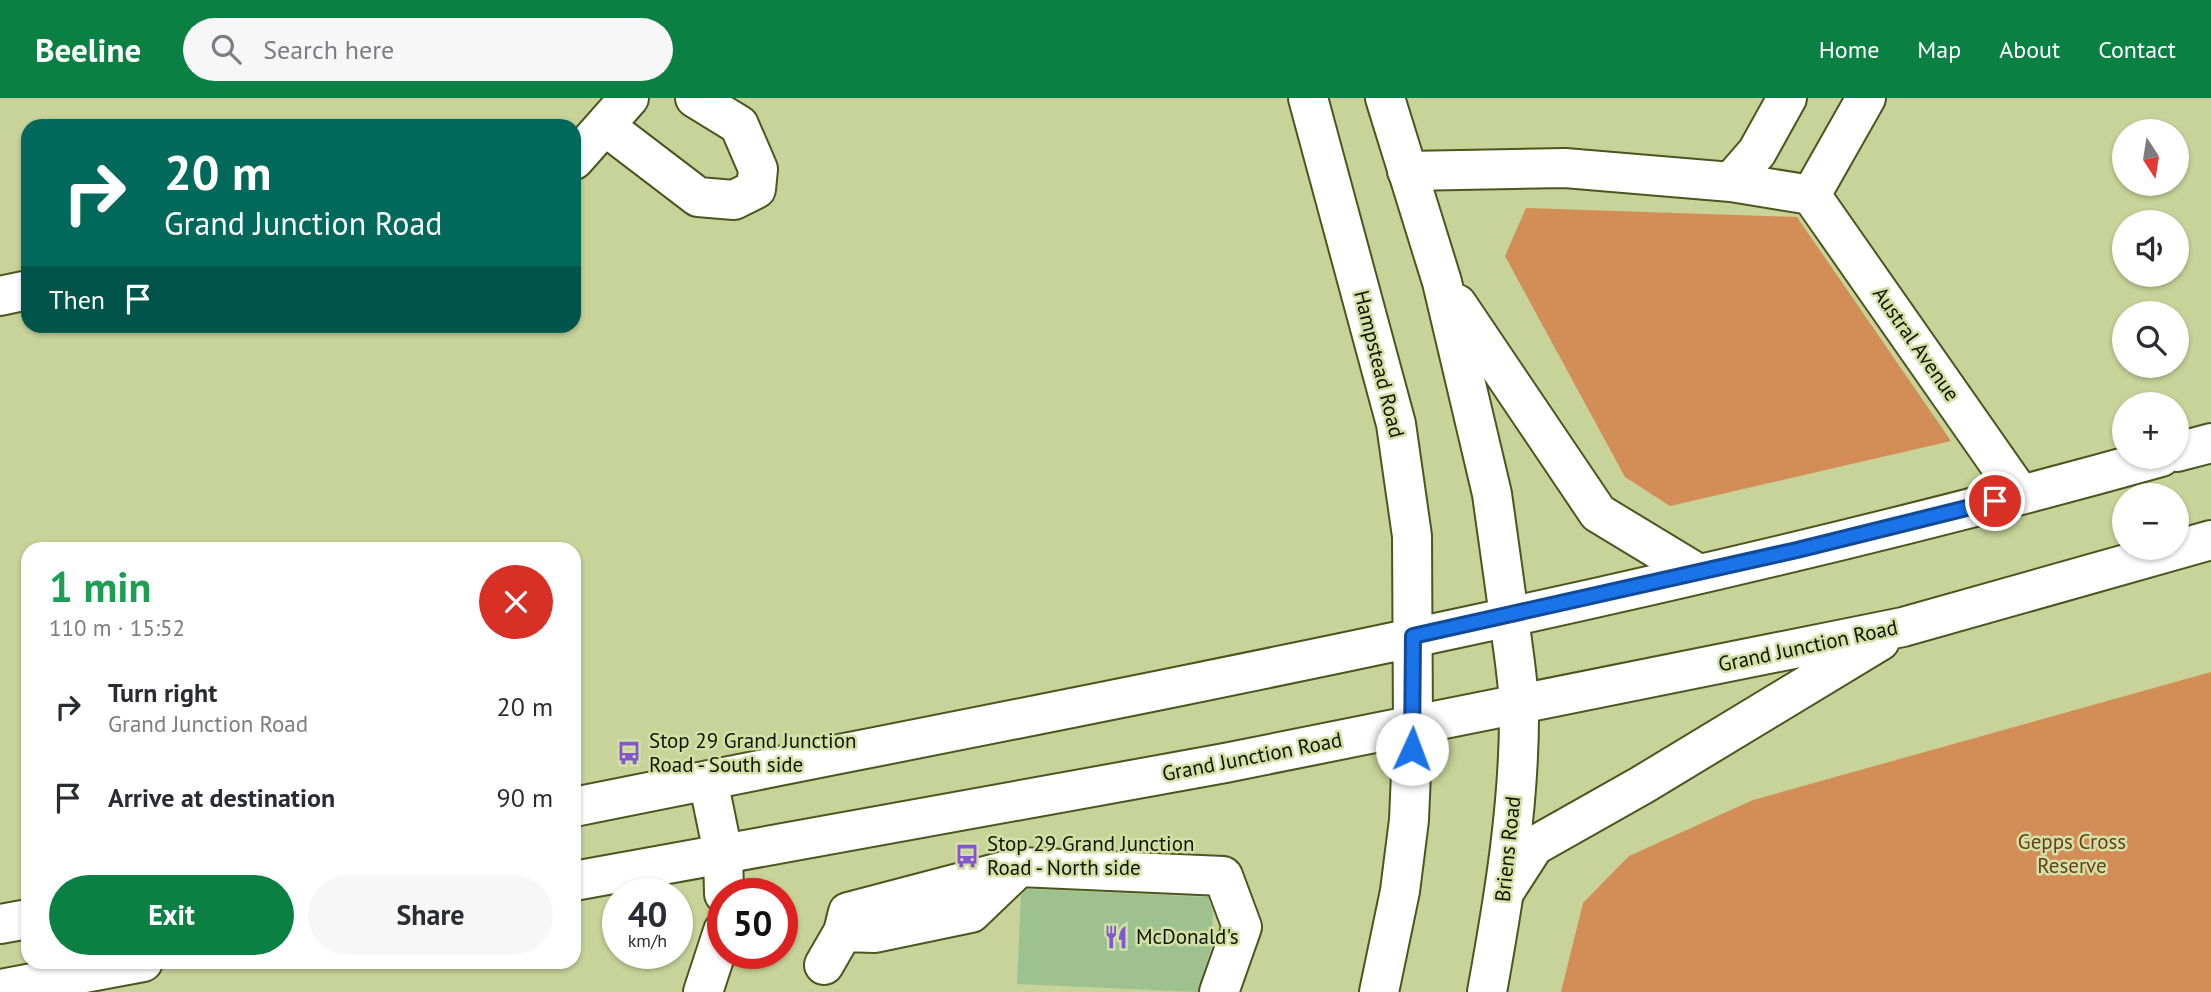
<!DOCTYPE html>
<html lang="en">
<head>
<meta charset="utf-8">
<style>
  :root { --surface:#fff; --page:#f7f7f7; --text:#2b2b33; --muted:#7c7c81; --accent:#0b8043 }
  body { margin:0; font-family:"PT Sans",sans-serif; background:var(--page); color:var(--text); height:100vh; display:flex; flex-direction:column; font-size:26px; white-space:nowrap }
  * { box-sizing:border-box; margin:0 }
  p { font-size:23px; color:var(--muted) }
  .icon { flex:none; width:38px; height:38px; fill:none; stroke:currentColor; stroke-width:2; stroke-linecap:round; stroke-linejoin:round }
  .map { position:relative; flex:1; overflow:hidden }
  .panel { position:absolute; left:21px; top:444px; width:560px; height:427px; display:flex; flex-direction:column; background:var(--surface); border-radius:21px; box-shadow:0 2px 5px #0004 }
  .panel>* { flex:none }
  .top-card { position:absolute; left:21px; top:21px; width:560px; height:214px; border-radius:21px; box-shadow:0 2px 5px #0004; background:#00695c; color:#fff; overflow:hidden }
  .needle { width:46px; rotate:168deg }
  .tools { position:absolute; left:2112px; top:21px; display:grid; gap:14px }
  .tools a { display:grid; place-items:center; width:77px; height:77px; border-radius:50%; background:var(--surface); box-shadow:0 2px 5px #0004; font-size:35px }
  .speed { position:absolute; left:602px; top:780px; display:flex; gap:14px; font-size:35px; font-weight:700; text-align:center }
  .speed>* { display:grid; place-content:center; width:91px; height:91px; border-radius:50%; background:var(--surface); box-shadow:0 2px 5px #0004; line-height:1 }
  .speed small { font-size:18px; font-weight:400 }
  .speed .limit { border:10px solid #d22; background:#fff; color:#111 }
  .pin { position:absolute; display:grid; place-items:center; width:60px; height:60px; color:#fff; margin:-30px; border:4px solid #fff; border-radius:50%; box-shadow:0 2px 7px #0007 }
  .me { position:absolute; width:77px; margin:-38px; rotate:2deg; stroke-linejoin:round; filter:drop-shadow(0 0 5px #0008) }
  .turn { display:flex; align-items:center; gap:24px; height:147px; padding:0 28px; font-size:32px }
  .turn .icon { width:91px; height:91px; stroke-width:2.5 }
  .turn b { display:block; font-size:49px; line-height:60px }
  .then { display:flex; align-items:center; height:66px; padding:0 28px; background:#0003; gap:14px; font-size:26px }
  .round { display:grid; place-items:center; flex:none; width:74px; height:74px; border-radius:37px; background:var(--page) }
  .headline { display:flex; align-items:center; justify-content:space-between; height:119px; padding:0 28px }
  h1 { font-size:42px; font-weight:700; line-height:52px; color:#1e9e55 }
  .cta { display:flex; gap:14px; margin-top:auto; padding:14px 28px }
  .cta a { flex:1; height:80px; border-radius:42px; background:var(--accent); color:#fff; font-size:28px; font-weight:700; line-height:80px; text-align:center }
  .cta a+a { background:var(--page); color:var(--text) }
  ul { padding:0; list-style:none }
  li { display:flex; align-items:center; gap:21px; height:91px; padding:0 28px }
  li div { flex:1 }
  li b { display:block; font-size:26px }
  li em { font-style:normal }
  header { display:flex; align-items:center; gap:42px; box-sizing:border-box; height:98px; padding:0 35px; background:var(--accent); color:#fff }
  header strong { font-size:33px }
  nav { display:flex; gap:38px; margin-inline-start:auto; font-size:24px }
  .search { width:490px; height:63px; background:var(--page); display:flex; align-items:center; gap:18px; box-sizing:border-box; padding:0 24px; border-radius:38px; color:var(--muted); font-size:26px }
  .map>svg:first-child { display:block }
</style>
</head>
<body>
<header>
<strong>Beeline</strong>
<div class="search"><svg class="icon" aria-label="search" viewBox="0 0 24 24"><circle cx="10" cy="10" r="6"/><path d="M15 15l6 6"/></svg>Search here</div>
<nav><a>Home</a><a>Map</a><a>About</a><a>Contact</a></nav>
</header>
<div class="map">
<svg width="2211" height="894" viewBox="0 0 2211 894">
  <rect width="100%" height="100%" fill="#c7d398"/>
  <!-- green -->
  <path fill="#d38d56" d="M1526 110 1797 119 1951 343 1670 408 1625 379 1505 158Z
    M2211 574V894H1561L1583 805 1629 758 1753 702Z"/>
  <!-- building -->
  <path fill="#9dc290" d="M1027 791 1208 799 1213 814 1211 850 1198 894 1017 886 1021 797Z"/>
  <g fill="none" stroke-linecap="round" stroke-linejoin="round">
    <!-- minor casing -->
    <g stroke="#4c551e" stroke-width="42">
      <path id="minor" d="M605 28 698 99 734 102 756 91 758 71 739 27 695 0
        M574 62 629 0
        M1407 73 1565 70 1731 84 1811 97 2020 396
        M1731 84 1757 54 1787 0
        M1811 97 1866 0
        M0 198 28 192
        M723 755 724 796
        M843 834 875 835 971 815 1017 771
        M824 867 843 834 848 814 1019 769 1223 778 1242 829 1219 894
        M703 894 723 833"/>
    </g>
    <!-- major casing -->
    <g stroke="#4c551e" stroke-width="42">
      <path id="major" d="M1379 894 1400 793 1409 722 1413 628
        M1487 894C1504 800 1520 704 1519 608 1518 578 1512 547 1509 518"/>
    </g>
    <!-- highway casing -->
    <g stroke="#4c551e" stroke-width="42">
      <path id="highway" d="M1308 0 1396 326 1412 438 1413 628
        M1385 0 1442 184 1492 396 1509 518
        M1457 206 1598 415 1697 475
        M2177 354 2211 345
        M708 682 723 755
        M574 709C1105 602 1640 505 2161 359
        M574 783 1225 665 1903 529 2211 442
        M1505 793 1534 748 1642 687 1880 543
        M0 826 28 821
        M0 891 143 864"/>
    </g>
    <!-- minor -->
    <use href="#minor" stroke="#fff" stroke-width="38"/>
    <!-- major -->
    <use href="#major" stroke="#fff" stroke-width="38"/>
    <!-- highway -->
    <use href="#highway" stroke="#fff" stroke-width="38"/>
  </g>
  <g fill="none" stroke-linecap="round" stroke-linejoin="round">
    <!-- route casing -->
    <g stroke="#114b97" stroke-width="18">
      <path id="route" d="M1412 651 1413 538 1797 452 1995 403"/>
    </g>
    <!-- route -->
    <use href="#route" stroke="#1a73e8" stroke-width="12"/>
  </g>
  <!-- icons -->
  <defs>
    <g id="bus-bare" transform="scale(1.89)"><path d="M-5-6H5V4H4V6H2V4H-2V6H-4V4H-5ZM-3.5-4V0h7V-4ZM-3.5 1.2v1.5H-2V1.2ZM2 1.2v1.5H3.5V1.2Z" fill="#8456d0" stroke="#d4e0a5" stroke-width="2.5" paint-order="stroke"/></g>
    <g id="restaurant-bare" transform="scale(1.89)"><path d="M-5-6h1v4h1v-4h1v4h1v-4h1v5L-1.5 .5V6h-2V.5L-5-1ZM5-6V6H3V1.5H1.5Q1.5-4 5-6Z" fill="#8456d0" stroke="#d4e0a5" stroke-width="2.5" paint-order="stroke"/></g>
  </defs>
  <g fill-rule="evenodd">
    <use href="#bus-bare" x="629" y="655"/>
    <use href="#bus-bare" x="967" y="758"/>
    <use href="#restaurant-bare" x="1116" y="839"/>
  </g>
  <g text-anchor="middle" stroke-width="5" stroke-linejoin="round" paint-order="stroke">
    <!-- street labels -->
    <g font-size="21" fill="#101401" stroke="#d4e0a5">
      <text transform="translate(1916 246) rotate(55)" y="7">Austral Avenue</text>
      <text transform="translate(1379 266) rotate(76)" y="7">Hampstead Road</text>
      <text transform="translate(1808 548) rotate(-12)" y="7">Grand Junction Road</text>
      <text transform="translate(1252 659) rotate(-11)" y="7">Grand Junction Road</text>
      <text transform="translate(1508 751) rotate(-84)" y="7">Briens Road</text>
    </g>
    <!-- poi labels -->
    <g font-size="21" fill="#101401" stroke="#d4e0a5" text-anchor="start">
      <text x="649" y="650">Stop 29 Grand Junction<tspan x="649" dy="24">Road - South side</tspan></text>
      <text x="987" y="753">Stop 29 Grand Junction<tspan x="987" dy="24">Road - North side</tspan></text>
      <text x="1136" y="846">McDonald's</text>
    </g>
    <!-- park labels -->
    <g font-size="21" fill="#693e1a" stroke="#d4e0a5">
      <text x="2072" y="751">Gepps Cross<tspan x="2072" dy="24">Reserve</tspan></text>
    </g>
  </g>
</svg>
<div class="tools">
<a><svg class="needle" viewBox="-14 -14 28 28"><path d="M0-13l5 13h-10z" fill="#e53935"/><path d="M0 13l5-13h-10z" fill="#7c7c81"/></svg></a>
<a><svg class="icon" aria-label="sound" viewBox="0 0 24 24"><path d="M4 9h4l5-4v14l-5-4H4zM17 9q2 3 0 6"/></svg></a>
<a><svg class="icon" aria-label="search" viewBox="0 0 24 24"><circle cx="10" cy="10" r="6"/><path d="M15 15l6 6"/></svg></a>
<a>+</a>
<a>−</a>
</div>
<div class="speed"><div>40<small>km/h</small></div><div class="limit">50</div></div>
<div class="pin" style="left:1995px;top:403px;background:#d93025"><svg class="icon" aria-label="arrive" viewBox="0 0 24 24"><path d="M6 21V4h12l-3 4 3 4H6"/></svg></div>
<svg class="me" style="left:1412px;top:651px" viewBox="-20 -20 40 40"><circle r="19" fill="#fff"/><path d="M0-13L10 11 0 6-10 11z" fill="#1a73e8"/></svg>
<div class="top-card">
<div class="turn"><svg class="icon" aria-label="right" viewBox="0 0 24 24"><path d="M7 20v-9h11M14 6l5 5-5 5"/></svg><div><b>20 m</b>Grand Junction Road</div></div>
<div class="then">Then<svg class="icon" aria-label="arrive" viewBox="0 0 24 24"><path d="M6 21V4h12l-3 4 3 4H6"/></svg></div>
</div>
<section class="panel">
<div class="headline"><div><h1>1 min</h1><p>110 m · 15:52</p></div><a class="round" style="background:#d93025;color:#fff"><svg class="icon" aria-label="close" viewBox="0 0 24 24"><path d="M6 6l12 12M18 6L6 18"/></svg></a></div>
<ul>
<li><svg class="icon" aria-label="right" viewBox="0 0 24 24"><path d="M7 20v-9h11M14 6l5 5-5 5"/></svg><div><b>Turn right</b><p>Grand Junction Road</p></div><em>20 m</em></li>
<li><svg class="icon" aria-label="arrive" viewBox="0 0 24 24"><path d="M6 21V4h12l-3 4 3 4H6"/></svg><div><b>Arrive at destination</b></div><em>90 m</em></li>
</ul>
<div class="cta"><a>Exit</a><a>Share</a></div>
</section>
</div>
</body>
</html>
